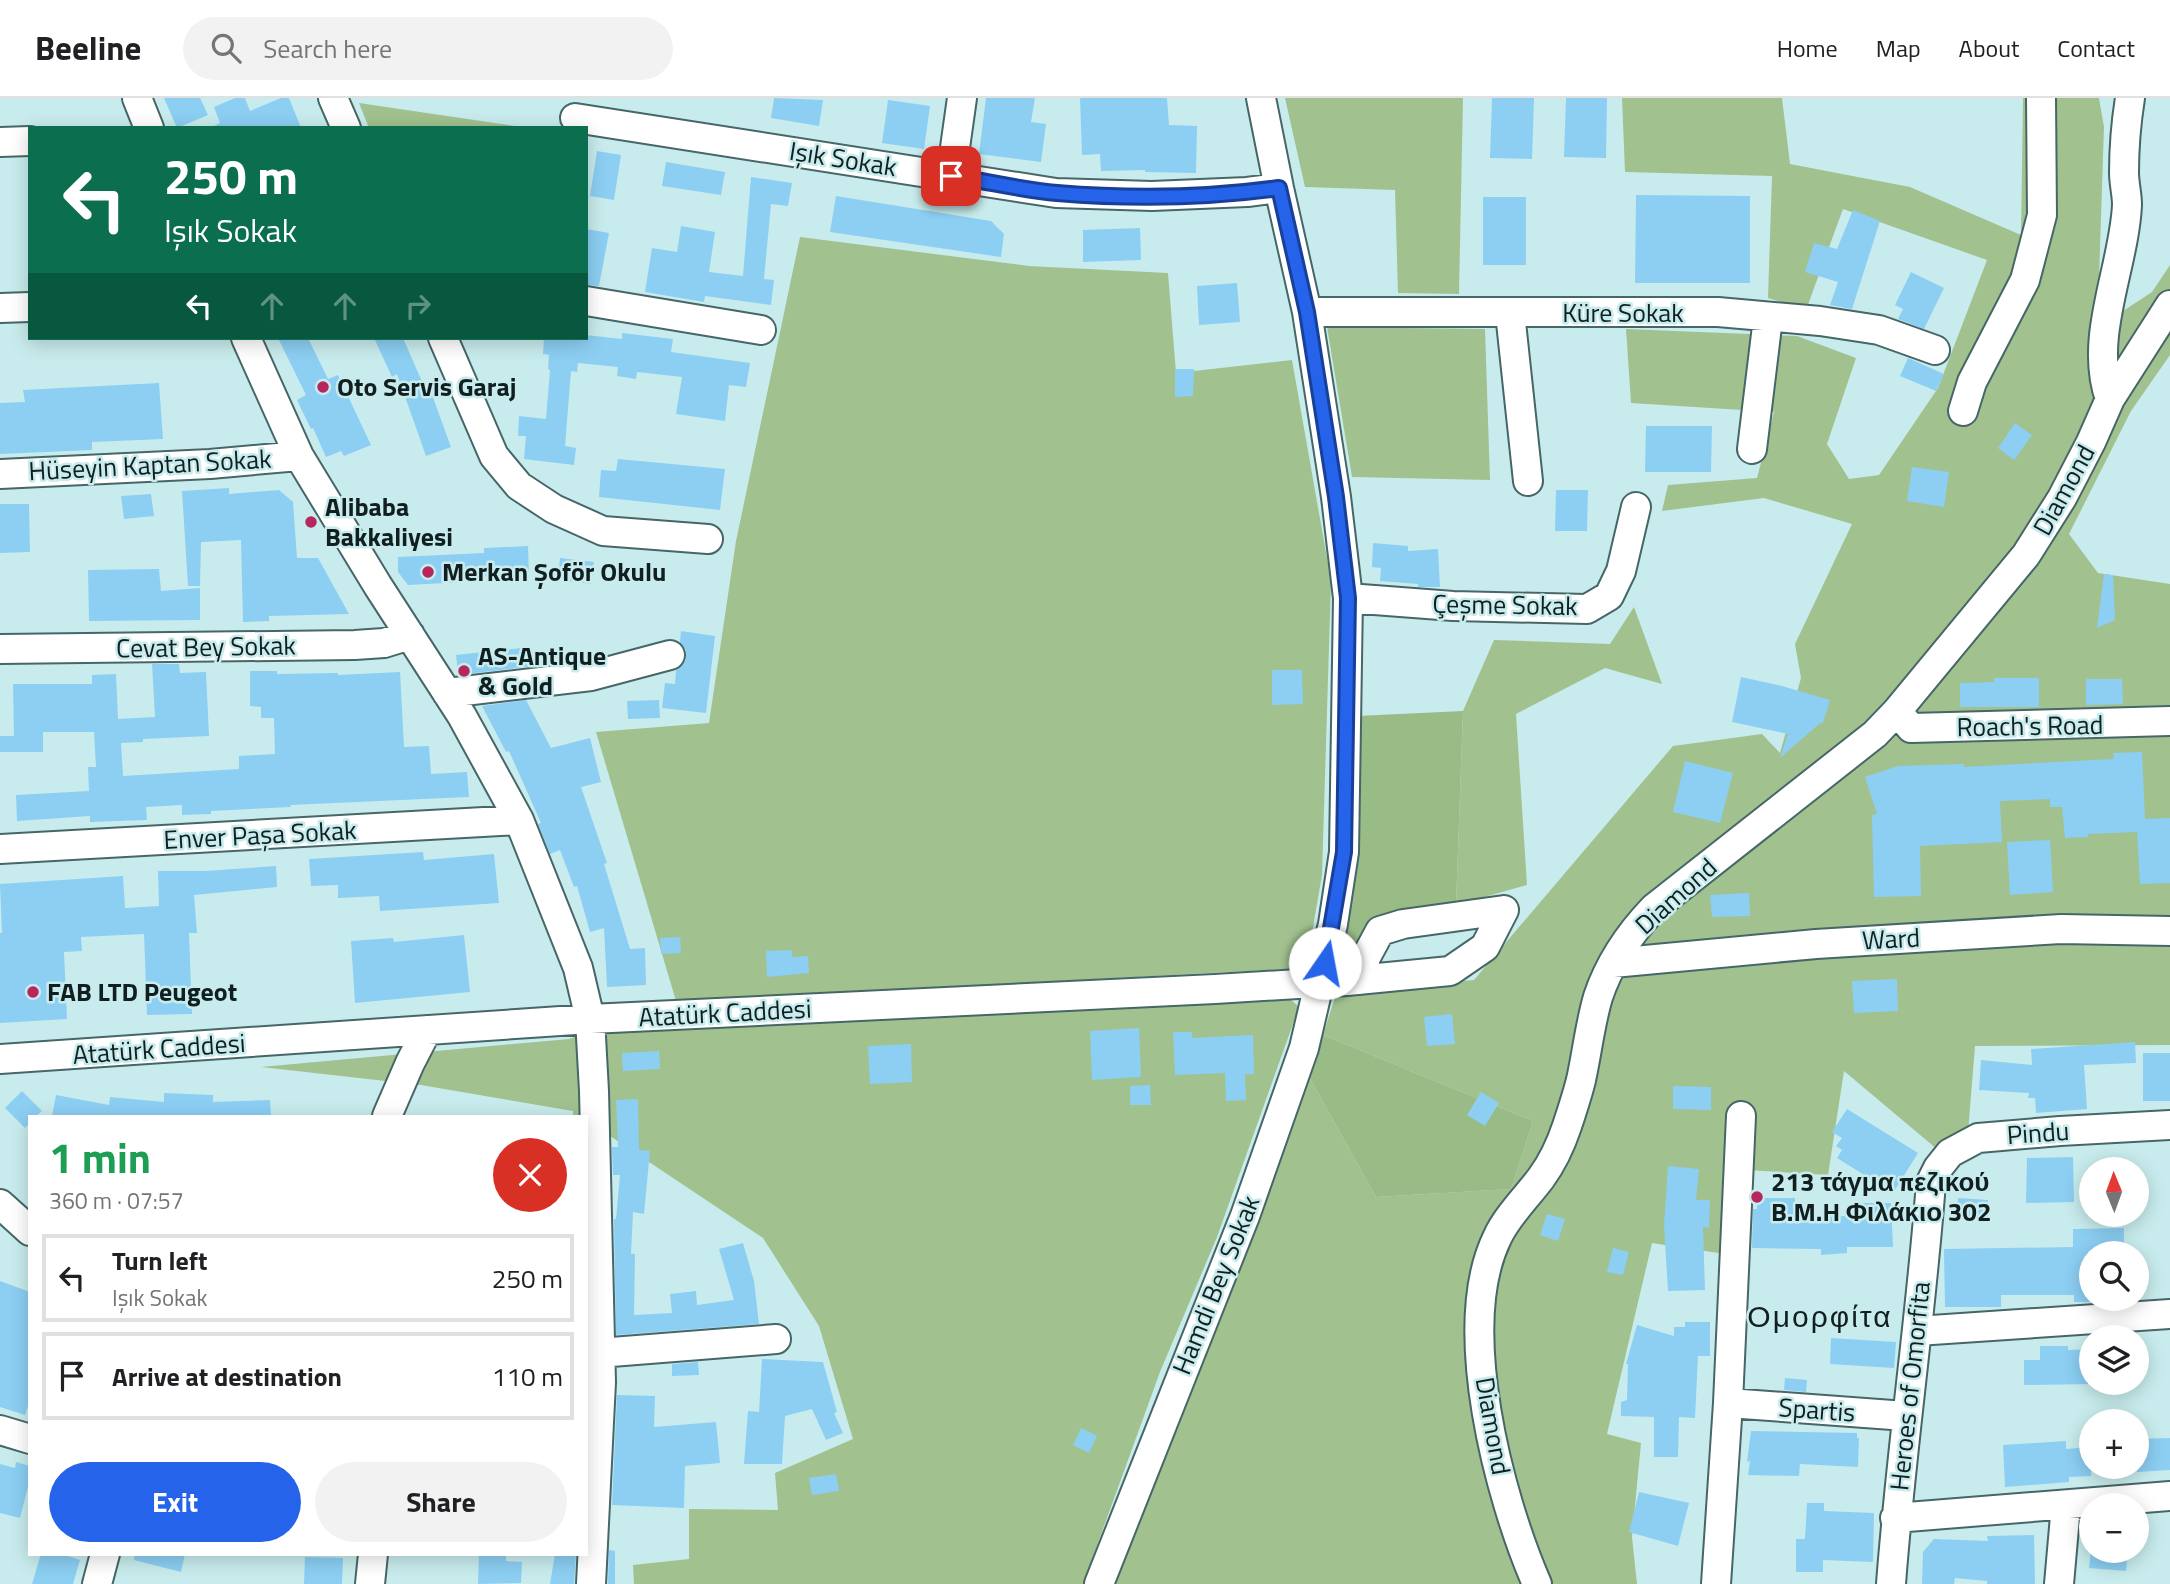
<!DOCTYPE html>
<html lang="en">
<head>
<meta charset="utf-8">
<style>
  :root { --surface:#fff; --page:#f2f2f2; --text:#202124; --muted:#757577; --line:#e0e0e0; --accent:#2563eb }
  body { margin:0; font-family:"Titillium Web",sans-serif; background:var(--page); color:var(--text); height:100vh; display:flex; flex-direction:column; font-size:26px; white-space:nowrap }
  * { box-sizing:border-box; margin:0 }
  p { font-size:23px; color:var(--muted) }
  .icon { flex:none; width:38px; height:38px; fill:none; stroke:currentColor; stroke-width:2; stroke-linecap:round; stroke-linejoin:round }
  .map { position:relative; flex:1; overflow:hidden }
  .panel { position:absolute; left:28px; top:1017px; width:560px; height:441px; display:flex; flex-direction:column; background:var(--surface); border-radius:0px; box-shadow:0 4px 18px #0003 }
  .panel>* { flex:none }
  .guide { position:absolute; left:28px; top:28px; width:560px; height:214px; border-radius:0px; box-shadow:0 4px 18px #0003; background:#0b6e4f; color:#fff; overflow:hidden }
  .needle { width:46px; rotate:359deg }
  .buttons { position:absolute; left:2079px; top:1059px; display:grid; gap:14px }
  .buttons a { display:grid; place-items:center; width:70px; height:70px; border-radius:50%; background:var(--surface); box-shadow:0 4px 18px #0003; font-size:35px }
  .pin { position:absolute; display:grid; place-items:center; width:60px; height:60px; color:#fff; margin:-30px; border-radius:14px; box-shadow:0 4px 10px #0006 }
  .me { position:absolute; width:77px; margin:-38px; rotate:12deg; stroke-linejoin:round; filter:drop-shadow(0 0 5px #0008) }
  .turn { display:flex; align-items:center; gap:24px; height:147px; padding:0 21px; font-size:32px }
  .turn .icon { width:91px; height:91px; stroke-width:2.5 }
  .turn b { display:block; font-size:49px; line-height:60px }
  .lanes { display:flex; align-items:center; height:66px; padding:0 21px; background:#0003; justify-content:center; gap:35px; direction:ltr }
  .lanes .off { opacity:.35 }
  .round { display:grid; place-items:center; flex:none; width:74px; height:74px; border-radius:37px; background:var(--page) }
  .summary { display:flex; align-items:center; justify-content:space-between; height:119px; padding:0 21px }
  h1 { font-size:42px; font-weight:700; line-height:52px; color:#1e9e55 }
  .cta { display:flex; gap:14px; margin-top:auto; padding:14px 21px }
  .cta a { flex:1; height:80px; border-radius:42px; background:var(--accent); color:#fff; font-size:28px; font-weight:700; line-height:80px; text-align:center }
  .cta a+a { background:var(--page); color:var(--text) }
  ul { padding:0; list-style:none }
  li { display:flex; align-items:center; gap:21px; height:88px; margin:0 14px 10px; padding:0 7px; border:4px solid var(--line); border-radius:0px }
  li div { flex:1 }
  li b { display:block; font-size:26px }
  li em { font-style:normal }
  header { display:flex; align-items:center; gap:42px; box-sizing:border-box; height:98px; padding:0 35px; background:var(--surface); border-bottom:2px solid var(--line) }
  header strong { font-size:33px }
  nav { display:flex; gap:38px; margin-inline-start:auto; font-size:24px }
  .search { width:490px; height:63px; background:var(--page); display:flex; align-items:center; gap:18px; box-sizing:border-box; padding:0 24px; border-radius:38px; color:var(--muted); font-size:26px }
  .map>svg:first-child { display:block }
</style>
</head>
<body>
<header>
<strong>Beeline</strong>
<div class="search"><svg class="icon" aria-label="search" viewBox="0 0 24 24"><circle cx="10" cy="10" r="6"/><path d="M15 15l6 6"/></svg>Search here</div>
<nav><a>Home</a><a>Map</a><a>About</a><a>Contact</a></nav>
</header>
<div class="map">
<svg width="2170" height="1486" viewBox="0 0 2170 1486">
  <rect width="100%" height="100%" fill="#c8eced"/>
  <!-- green -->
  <path fill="#a1c28f" d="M1285 0H1463L1459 196 1398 195 1395 92 1305 89Z
    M1622 0H1782L1790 66 1910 89 2021 137 2023 0H2099L2104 29 2099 180 2091 234 2152 194 2170 167V257L2131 313 2069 436 2098 475 2170 486V947L1975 948 1968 1034 1938 1052 1844 973 1828 1077 1731 1071 1725 1156 1652 1145 1607 1336 1641 1345 1632 1439 1637 1486H1111L1308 977 1376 1099 1511 1091 1533 1023 1323 937 1337 893 1474 882 1673 648 1762 636 1780 655 1801 580 1795 546 1852 426 1764 400 1662 413 1668 387 1757 380 1774 314 1631 305 1626 231 1797 238 1856 260 1827 346 1849 381 1879 377 1938 290 1987 162 1843 111 1806 212 1768 200 1772 78 1625 74Z
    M359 5 528 30H369Z
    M800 139 1029 168 1168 175 1176 275 1292 262 1331 483 1322 777 1306 870 676 903 596 634 709 625 736 443Z
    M1327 229 1485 231 1490 382 1352 379Z
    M1634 509 1662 586 1605 570 1516 616 1527 787 1456 807 1463 613 1494 542 1610 546Z
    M1289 900 1299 909 1217 1139 1160 1274 1083 1486H634L633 1467 689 1461V1411L778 1412 775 1375 853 1341 819 1228 763 1140 607 1036 586 1018H573V1013L421 987 261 969 569 941 601 930Z"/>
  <!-- forest -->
  <path fill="#99bc86" d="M1463 613 1456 807 1335 868 1357 618Z
    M1323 937 1533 1023 1511 1091 1376 1099 1308 977Z"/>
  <!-- building -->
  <path fill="#8ccff3" d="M164 0H200L208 17 177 30Z
    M235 0H245L250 13 281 0H289L301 30H210L220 25 214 9Z
    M774 0 823 2 819 28 771 20Z
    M986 0H1035L1031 24 1046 26 1041 64 979 56Z
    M1080 0H1167L1169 27 1197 28 1196 75 1145 74V72L1101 73 1100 56 1082 57Z
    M1492 0H1534L1532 61 1490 60Z
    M1566 0H1607L1606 60 1564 59Z
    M888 2 930 8 924 51 882 45Z
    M597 53 621 57 614 102 590 98Z
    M666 64 725 74 721 97 662 88Z
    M751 79 792 85 788 108 771 106 764 181 774 182 771 207 705 198 704 204 645 194 652 150 677 154 681 128 715 134 709 174 743 178Z
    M1636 97 1750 98V185H1635Z
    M836 98 991 123 1004 136 1001 159 830 134Z
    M1483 99H1526V167H1483Z
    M1853 112 1880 123 1852 211 1830 207 1838 184 1805 174 1814 145 1837 151Z
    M1140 130 1141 162 1083 164V132Z
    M586 131 609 135 599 188 586 187Z
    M1911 174 1944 190 1924 231 1898 221 1903 211 1895 207Z
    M1237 185 1240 224 1199 227 1197 188Z
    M622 235 673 241 671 254 750 265 746 289 729 287 725 323 676 316 682 279 637 274 636 281 617 278 618 269 578 265 577 274 571 273 565 348 576 350 574 367 524 361 526 338H518L519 318 546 321 550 272 548 271 549 257 543 256 544 240H586V237L622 241Z
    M278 240H308L328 281 338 277 371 347 344 358 341 353 326 359 313 330 311 331 297 302 306 297Z
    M374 240H403L427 295 431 294 451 349 426 358 397 276 392 279Z
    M1908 260 1944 276 1936 293 1900 278Z
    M1175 271H1194L1193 298 1175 299Z
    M159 285 163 341 92 344V352L0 356V305L25 304 23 292Z
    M2015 325 2032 337 2014 362 1998 350Z
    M1646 328H1712L1711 374H1645Z
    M618 361 725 371 720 412 599 399 601 372 616 373Z
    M1912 369 1949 374 1944 409 1907 403Z
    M229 390V396L279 392 293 404 297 460H318L349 516 269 518V523L243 524 241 442 201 444 200 488H188L182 393Z
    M1556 392H1588L1587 433H1555Z
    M151 396 154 418 124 421 121 398Z
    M0 406H29L30 454 0 455Z
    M1373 445 1408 448V453L1438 451 1440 489H1418V486L1380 483 1381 470 1372 469Z
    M528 448 529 477 464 479V484L408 487 398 474V459L484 455V450Z
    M560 460 594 464 591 486 558 482Z
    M159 471 161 493 200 490V522L89 523 88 472Z
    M2104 476 2113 477 2115 522 2097 530Z
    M681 533 715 538 706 615 662 610 665 585 675 586 676 572 682 568 686 561V552L680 544Z
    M531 549 532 568 459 577 458 574 456 557Z
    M152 566H179L180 575 206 574 209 638 143 641V644L121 645 123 678 239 671V658L275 656 274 620H261V609L250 608V573H277V576L338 575V577L400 574 404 649 429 648 431 676 467 674 469 699 290 707 291 709 211 713V716L182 717V707L146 709 147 722 90 724V718L17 723 16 697 89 693 88 669H96L94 634H43V654H0V638H14L13 586H92V577L116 576 118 621 155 619Z
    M1272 572H1302L1303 606 1272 607Z
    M1741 579 1782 588 1830 602 1823 625H1820L1780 660 1788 636 1732 624Z
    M1994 580H2039V609H1960V585L1994 584Z
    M2086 581H2122L2123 606 2086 607Z
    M526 602 551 650 590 640 601 684 581 689 607 765 604 766 630 851 645 850 646 887 607 889 604 830 590 834 577 788 574 789 560 752 550 756 538 726 541 725 509 653 506 654 482 608Z
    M659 602 660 620 628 621 627 603Z
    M2142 654 2145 721 2170 720V785L2140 786 2137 734 2088 736V739L2065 740 2062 709H2050V701L2000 703 2002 744 1920 748 1921 798 1874 799 1872 717 1877 716 1865 679 1898 668 1964 666V669L2114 661 2113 655Z
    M1685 663 1733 675 1720 725 1673 714Z
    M2050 742 2053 794 2010 797 2007 744Z
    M423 754 424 762 494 756 499 805 380 813 379 798 338 800V787L311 788 309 761Z
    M276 768 277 789 194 797 197 835H189L192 916 147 917 144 836 81 839 82 853 64 854 67 921 0 925V835H2L0 786 123 778 125 810 159 808 158 773H205Z
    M1749 795 1750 818 1712 819 1710 797Z
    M464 837 470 894 355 905 351 843 393 840 394 844Z
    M680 839 681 855 661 856 660 840Z
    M792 852V859L808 858 809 875 767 879 766 853Z
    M1897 881 1898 913 1854 915 1852 883Z
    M1452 916 1455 946 1427 948 1424 919Z
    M1139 930 1141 979 1092 982 1090 933Z
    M1173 934H1192V940L1253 937 1254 976H1245L1246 1002 1226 1003 1225 975 1175 977Z
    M2135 944 2136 965 2084 967 2087 1011 2036 1015 2035 1000H2028L2029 995 1979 992 1981 962 2032 967 2031 951Z
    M911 946 912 984 870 986 868 948Z
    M659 953 660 971 623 973 622 955Z
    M2143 955H2170V1003H2143Z
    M1150 987 1151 1007H1130V988Z
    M1673 988 1711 989V1012L1673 1011Z
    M22 993 42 1013 36 1018H30V1025L25 1030 5 1010Z
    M1481 994 1499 1005 1485 1028 1467 1017Z
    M164 995 213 997V1004L270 1002 271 1018H52L56 997 109 1007 110 999 164 1004Z
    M638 1001 639 1052 650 1053 644 1116 633 1114 631 1156H635L634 1217 672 1215 670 1196 696 1193 697 1207 734 1202 719 1151 743 1145 754 1183 759 1226 616 1237 614 1121H616L620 1077H613L612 1052V1049H618L616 1002Z
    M1847 1011 1918 1055 1893 1095 1837 1060 1842 1052 1836 1048 1842 1040 1832 1034Z
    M2073 1059 2074 1104 2026 1105 2027 1060Z
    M1668 1068 1699 1071 1696 1102H1710L1709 1130 1703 1129 1705 1192 1668 1193 1664 1128Z
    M1757 1100H1795V1119L1857 1118V1105H1891L1893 1149H1847V1155L1821 1157V1151L1752 1150 1753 1111H1757Z
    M1958 1100 1988 1102 1986 1123 1956 1121Z
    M1547 1116 1565 1121 1558 1143 1540 1137Z
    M2124 1130V1155H2091V1204H2074V1197H2001V1209H1945L1944 1151 2073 1149V1131Z
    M1613 1150 1629 1154 1623 1177 1607 1174Z
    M0 1183 30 1194V1302L25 1317 0 1309Z
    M1685 1224H1710V1258H1698L1695 1320 1679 1319 1678 1359H1654V1319L1621 1318V1304L1627 1302 1628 1266H1626L1637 1227 1674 1238V1229H1685Z
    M1831 1240 1896 1244 1894 1270 1830 1266Z
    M2040 1248H2068V1252L2091 1251V1286L2024 1287V1262H2040Z
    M762 1261 823 1264 837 1314 834 1315 843 1335 826 1342 812 1311 785 1318 782 1366H744L748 1313 759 1314Z
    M698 1264 699 1277 672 1278V1266Z
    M1785 1280 1807 1282 1806 1294 1784 1292Z
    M617 1297 655 1298 654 1329 716 1324 720 1365 685 1368 684 1410 612 1407Z
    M1081 1330 1097 1338 1089 1355 1073 1347Z
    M1751 1333 1857 1335V1340H1859L1858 1369 1800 1366 1799 1378 1748 1377 1750 1363 1747 1364Z
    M2170 1340V1372L2137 1374V1341Z
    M2066 1343V1351L2091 1349V1378L2069 1379V1384L2005 1389 2003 1347Z
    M16 1364 30 1368V1381L20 1420 0 1415V1366L15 1370Z
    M836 1376 839 1393 812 1397 809 1380Z
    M1639 1394 1689 1405 1678 1448 1629 1434Z
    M1807 1405H1824V1413L1874 1415 1873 1464 1823 1462V1474H1796V1441H1805Z
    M2034 1437 2035 1486H1987V1483L1955 1480 1954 1486H1922L1923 1454 1934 1441 1988 1443 1987 1438Z
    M609 1452 615 1453V1486H608Z
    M2091 1452H2128L2126 1473 2089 1470Z
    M41 1456H61L80 1462 73 1486H32Z
    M135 1456H185L181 1474 134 1462Z
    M479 1456H506V1463L522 1464 521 1485 478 1486Z
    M555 1456H576L574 1486H550Z
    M305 1459 343 1460 342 1486H304Z"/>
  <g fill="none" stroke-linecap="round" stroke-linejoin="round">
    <!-- minor casing -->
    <g stroke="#466667" stroke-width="32">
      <path id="minor" d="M137 0 149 30
        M333 0 346 30
        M575 20 1056 95 1152 98 1247 94 1279 90
        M0 44 30 43
        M951 78 962 0
        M586 203 761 232
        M0 210 30 209
        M1307 214H1718L1820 223 1879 232 1935 252
        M1510 215 1528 383
        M246 240 299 358 378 488 462 618 519 722 578 870 590 921 594 993 601 1284 591 1486
        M443 240 494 358 519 388 554 411 603 433 708 441
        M2110 301C2088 240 2124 170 2127 107 2127 96 2124 85 2124 75 2124 49 2126 25 2130 0
        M1963 313 1972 284 2025 182 2042 117 2041 0
        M1752 351 1768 220
        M0 376 210 366 299 358
        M1348 500 1453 508 1587 511 1609 498 1621 473 1636 409
        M0 551 355 547 384 545 410 537
        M447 595 591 578 670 557
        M1897 613 1911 630 2170 623
        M0 751 519 722
        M1613 865 1816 846 2061 831 2170 833
        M1360 882 1366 859 1380 833 1403 826 1504 812
        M0 961 590 921 1215 891 1347 883 1450 873 1485 849 1504 812
        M387 1018 410 965 427 932
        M0 1106 30 1133
        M1917 1233 2170 1216
        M586 1256 776 1241
        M1728 1305 1906 1318
        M0 1332 30 1341
        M1895 1420 2170 1398
        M97 1486 105 1456
        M370 1486 373 1456
        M1099 1486 1245 1118 1304 950 1333 826 1344 754 1348 500 1336 399 1307 214 1279 90 1261 0
        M1537 1486C1499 1399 1454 1229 1497 1140 1507 1118 1526 1100 1541 1080 1552 1065 1561 1046 1567 1028 1572 1013 1577 998 1581 982 1587 955 1590 926 1598 899 1609 866 1630 835 1654 810L1875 636 1897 613 2026 457 2062 400 2091 344 2110 301 2170 207
        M1716 1486 1728 1305 1741 1018
        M1891 1486C1901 1352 1921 1219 1931 1084L1938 1070 1950 1055 1978 1040 2060 1033 2170 1027
        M2059 1486 2066 1407"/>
    </g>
    <!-- minor -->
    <use href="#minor" stroke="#fff" stroke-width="28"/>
  </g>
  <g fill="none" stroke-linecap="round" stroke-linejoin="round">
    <!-- route casing -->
    <g stroke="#184099" stroke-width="18">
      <path id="route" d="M951 78C986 83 1022 92 1057 95 1130 101 1207 100 1279 90L1307 214 1336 399 1348 500 1344 754 1325 865"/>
    </g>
    <!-- route -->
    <use href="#route" stroke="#2563eb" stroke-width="12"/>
  </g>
  <!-- markers -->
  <g fill="#b5275d" stroke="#c8eced" stroke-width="2.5">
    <circle cx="323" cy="289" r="7"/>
    <circle cx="311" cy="424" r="7"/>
    <circle cx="428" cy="474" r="7"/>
    <circle cx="464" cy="573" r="7"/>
    <circle cx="33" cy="894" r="7"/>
    <circle cx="1757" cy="1099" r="7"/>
  </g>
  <g text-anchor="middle" stroke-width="5" stroke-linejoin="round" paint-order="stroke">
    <!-- street labels -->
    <g font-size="26" fill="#121f20" stroke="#c8eced">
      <text transform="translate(843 61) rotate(9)" y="9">Işık Sokak</text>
      <text x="1623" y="224">Küre Sokak</text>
      <text transform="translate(150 367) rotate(-3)" y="9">Hüseyin Kaptan Sokak</text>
      <text transform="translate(2064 392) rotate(-61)" y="9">Diamond</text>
      <text transform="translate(1505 507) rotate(1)" y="9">Çeşme Sokak</text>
      <text transform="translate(206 549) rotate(-1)" y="9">Cevat Bey Sokak</text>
      <text transform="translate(2030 628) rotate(-1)" y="9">Roach's Road</text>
      <text transform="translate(260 737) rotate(-3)" y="9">Enver Paşa Sokak</text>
      <text transform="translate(1676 798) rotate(-42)" y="9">Diamond</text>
      <text transform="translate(1891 841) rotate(-3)" y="9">Ward</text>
      <text transform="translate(725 915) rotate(-3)" y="9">Atatürk Caddesi</text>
      <text transform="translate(159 951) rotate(-4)" y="9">Atatürk Caddesi</text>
      <text transform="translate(2038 1035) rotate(-4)" y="9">Pindu</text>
      <text transform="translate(1216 1187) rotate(-68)" y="9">Hamdi Bey Sokak</text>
      <text transform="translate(1910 1288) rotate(-84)" y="9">Heroes of Omorfita</text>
      <text transform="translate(1817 1312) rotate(4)" y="9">Spartis</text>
      <text transform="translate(1493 1328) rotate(80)" y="9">Diamond</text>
    </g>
    <!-- poi labels -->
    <g font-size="26" font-weight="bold" fill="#121f20" stroke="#c8eced" text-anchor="start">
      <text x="337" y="298">Oto Servis Garaj</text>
      <text x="325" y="418">Alibaba<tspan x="325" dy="30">Bakkaliyesi</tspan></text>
      <text x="442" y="483">Merkan Şoför Okulu</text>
      <text x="478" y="567">AS-Antique<tspan x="478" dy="30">&amp; Gold</tspan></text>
      <text x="47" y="903">FAB LTD Peugeot</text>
      <text x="1771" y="1093">213 τάγμα πεζικού<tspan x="1771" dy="30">B.M.H Φιλάκιο 302</tspan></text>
    </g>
    <!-- quarter labels -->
    <g font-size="30" letter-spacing="2" fill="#121f20" stroke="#c8eced">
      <text x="1820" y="1229">Ομορφίτα</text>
    </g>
  </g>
</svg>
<div class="buttons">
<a><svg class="needle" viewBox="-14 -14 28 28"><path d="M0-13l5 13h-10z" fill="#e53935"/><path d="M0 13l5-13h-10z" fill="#757577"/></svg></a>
<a><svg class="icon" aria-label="search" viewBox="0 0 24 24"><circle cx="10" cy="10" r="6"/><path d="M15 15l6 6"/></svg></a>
<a><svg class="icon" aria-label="layers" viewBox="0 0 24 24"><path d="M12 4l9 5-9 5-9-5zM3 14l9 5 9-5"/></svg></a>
<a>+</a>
<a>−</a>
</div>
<div class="pin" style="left:951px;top:78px;background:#d93025"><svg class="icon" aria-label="arrive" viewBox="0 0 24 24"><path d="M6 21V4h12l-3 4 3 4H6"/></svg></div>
<svg class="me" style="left:1325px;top:865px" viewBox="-20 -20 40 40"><circle r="19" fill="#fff"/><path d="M0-13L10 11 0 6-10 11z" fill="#2563eb"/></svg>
<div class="guide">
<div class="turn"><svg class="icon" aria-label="left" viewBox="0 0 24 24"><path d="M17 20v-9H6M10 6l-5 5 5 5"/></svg><div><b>250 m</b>Işık Sokak</div></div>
<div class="lanes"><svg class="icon" aria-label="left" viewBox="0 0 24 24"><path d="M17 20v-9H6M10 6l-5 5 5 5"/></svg><svg class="icon off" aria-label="ahead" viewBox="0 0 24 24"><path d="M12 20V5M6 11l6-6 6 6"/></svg><svg class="icon off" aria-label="ahead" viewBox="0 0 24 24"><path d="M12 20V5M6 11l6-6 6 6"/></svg><svg class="icon off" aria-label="right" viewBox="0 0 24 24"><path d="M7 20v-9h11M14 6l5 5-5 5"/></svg></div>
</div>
<section class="panel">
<div class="summary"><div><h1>1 min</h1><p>360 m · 07:57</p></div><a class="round" style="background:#d93025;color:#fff"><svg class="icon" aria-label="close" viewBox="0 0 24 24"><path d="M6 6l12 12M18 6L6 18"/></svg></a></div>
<ul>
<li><svg class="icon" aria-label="left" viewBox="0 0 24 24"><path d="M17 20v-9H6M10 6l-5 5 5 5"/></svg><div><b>Turn left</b><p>Işık Sokak</p></div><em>250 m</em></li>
<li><svg class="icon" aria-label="arrive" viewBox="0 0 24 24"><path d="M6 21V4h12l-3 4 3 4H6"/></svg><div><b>Arrive at destination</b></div><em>110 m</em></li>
</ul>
<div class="cta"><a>Exit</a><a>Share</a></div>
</section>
</div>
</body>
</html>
